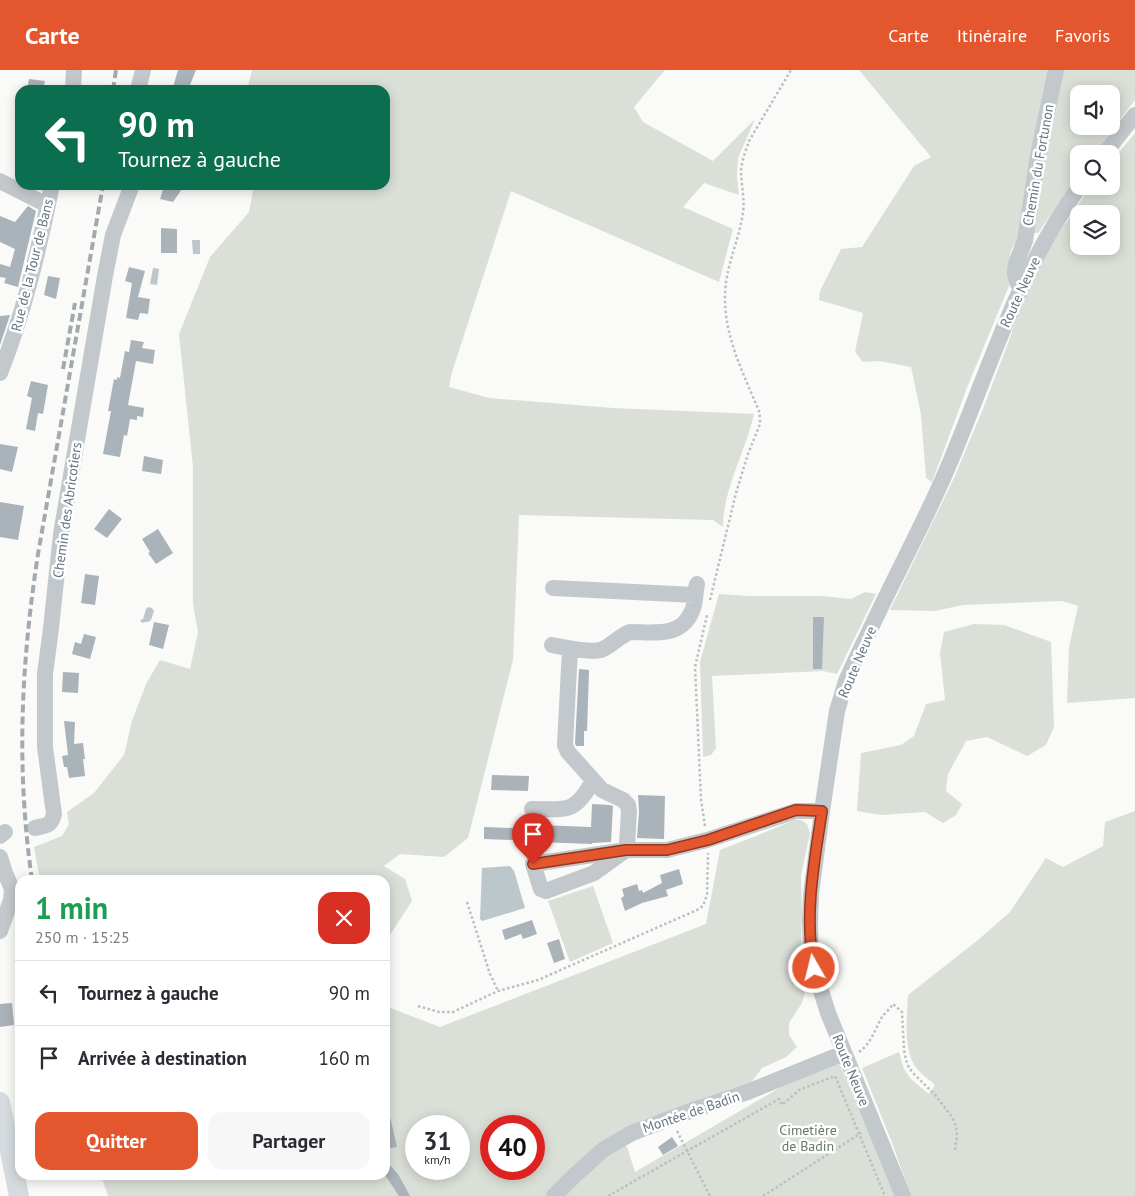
<!DOCTYPE html>
<html lang="fr">
<head>
<meta charset="utf-8">
<style>
  :root { --surface:#fff; --page:#f7f7f7; --text:#2b2b33; --muted:#7c7c81; --line:#e1e1e2; --accent:#e4572e }
  body { margin:0; font-family:"PT Sans",sans-serif; background:var(--page); color:var(--text); height:100vh; display:flex; flex-direction:column; font-size:19px; white-space:nowrap }
  * { box-sizing:border-box; margin:0 }
  p { font-size:16px; color:var(--muted) }
  .icon { flex:none; width:28px; height:28px; fill:none; stroke:currentColor; stroke-width:2; stroke-linecap:round; stroke-linejoin:round }
  .map { position:relative; flex:1; overflow:hidden }
  .sheet { position:absolute; left:15px; top:805px; width:375px; height:305px; display:flex; flex-direction:column; background:var(--surface); border-radius:15px; box-shadow:0 2px 12px #0003 }
  .sheet>* { flex:none }
  .guide { position:absolute; left:15px; top:15px; width:375px; height:105px; border-radius:15px; box-shadow:0 2px 12px #0003; background:#0b6e4f; color:#fff; overflow:hidden }
  .fabs { position:absolute; left:1070px; top:15px; display:grid; gap:10px }
  .fabs a { display:grid; place-items:center; width:50px; height:50px; border-radius:10px; background:var(--surface); box-shadow:0 2px 12px #0003; font-size:25px }
  .speed { position:absolute; left:405px; top:1045px; display:flex; gap:10px; font-size:25px; font-weight:700; text-align:center }
  .speed>* { display:grid; place-content:center; width:65px; height:65px; border-radius:50%; background:var(--surface); box-shadow:0 2px 12px #0003; line-height:1 }
  .speed small { font-size:12px; font-weight:400 }
  .speed .limit { border:8px solid #d22; background:#fff; color:#111 }
  .pin { position:absolute; display:grid; place-items:center; width:42px; height:42px; color:#fff; margin:-51px -21px; border-radius:50% 50% 50% 0; rotate:-45deg; box-shadow:0 0 5px #0007 }
  .pin .icon { rotate:45deg }
  .me { position:absolute; width:55px; margin:-28px; rotate:352deg; stroke-linejoin:round; filter:drop-shadow(0 0 4px #0008) }
  .turn { display:flex; align-items:center; gap:18px; height:105px; padding:0 20px; font-size:22px }
  .turn .icon { width:65px; height:65px; stroke-width:2.5 }
  .turn b { display:block; font-size:35px; line-height:42px }
  .round { display:grid; place-items:center; flex:none; width:52px; height:52px; border-radius:15px; background:var(--page) }
  .summary { display:flex; align-items:center; justify-content:space-between; height:85px; padding:0 20px }
  h1 { font-size:30px; font-weight:700; line-height:38px; color:#1e9e55 }
  .button { display:flex; gap:10px; margin-top:auto; padding:10px 20px }
  .button a { flex:1; height:58px; border-radius:15px; background:var(--accent); color:#fff; font-size:20px; font-weight:700; line-height:58px; text-align:center }
  .button a+a { background:var(--page); color:var(--text) }
  ul { padding:0; list-style:none }
  li { display:flex; align-items:center; gap:15px; height:65px; padding:0 20px; border-top:1px solid var(--line) }
  li div { flex:1 }
  li b { display:block; font-size:19px }
  li em { font-style:normal }
  header { display:flex; align-items:center; gap:30px; box-sizing:border-box; height:70px; padding:0 25px; background:var(--accent); color:#fff }
  header strong { font-size:24px }
  nav { display:flex; gap:28px; margin-inline-start:auto; font-size:18px }
  .map>svg:first-child { display:block }
</style>
</head>
<body>
<header>
<strong>Carte</strong>
<nav><a>Carte</a><a>Itinéraire</a><a>Favoris</a></nav>
</header>
<div class="map">
<svg width="1135" height="1126" viewBox="0 0 1135 1126">
  <rect width="100%" height="100%" fill="#fafaf8"/>
  <!-- green -->
  <path fill="#dadfd7" fill-rule="evenodd" d="M252 0H665L634 37 643 52 713 91 755 49 738 88 737 106 739 125 704 113 683 137 733 159 719 212 511 121 452 302 449 317 489 328 613 338 754 344C746 381 723 418 723 457L713 450 519 445 513 590 468 768 444 787 400 784 384 796 405 809 412 831 386 871 385 810H40L34 777 62 766 69 754 67 742 94 723 124 685 132 651 146 614 160 590 190 599 198 562 193 534V397L179 264 210 187 249 142 254 115H385V20H247Z
    M859 0H1049L1019 170 1012 178 1008 192 1009 216 968 315 932 412 926 408 921 344 911 297 880 291 863 292 855 282 863 243 819 230 820 221 841 179 862 177 914 96 931 87Z
    M1062 0H1135V30L1094 84H1079V104L1038 163H1032L1034 142ZM1079 24H1111V56H1079Z
    M1135 63V628L1067 633 1069 577 1078 536 1062 531 963 535 935 541 890 540 954 408 983 339 1011 265 1023 226 1050 176 1091 116H1111V92ZM1079 144H1111V176H1079Z
    M865 522 876 524 837 604 823 601 712 606 716 678 711 685 703 687 700 592 719 524 749 526H821L851 529Z
    M974 554 1004 555 1051 572 1054 657 1046 675 1027 686 987 667 966 671 948 704 946 721 962 734 956 745 943 753 925 742 881 745 857 741 861 683 901 675 914 666 926 634 945 630 940 583 944 562Z
    M1135 741V1126H911L891 1070 862 998 899 982 904 999 911 1009 929 1024 935 1015C929 1009 919 1003 915 996 903 978 907 945 908 925L978 870 1010 842 1046 788 1063 797 1103 776 1105 752Z
    M794 750H801L807 754 810 763 801 806 802 844 801 871 807 915 802 933 789 953V965L797 977 786 987 762 998 751 1013 620 1065 627 1077 635 1102 783 1016 839 993 896 1126H108L101 1105H385V936L440 957 706 854 720 780 756 766ZM416 1056H459V1099H416ZM491 1056H534V1099H491Z
    M593 816 613 873 570 892 548 831Z"/>
  <!-- water -->
  <path fill="#bbc7cb" d="M192 170H200V184H193Z
    M153 198 159 199 157 215 150 214Z
    M148 537 152 538 154 541 151 550 148 552H145L142 553 140 550 143 549 146 539Z
    M510 796 514 801 525 838 482 851 480 849 482 798Z"/>
  <!-- building -->
  <path fill="#aab3b9" d="M178 0H196L188 20H182L173 17Z
    M29 9 45 11 43 20H27Z
    M164 116 182 119 173 132 160 129Z
    M28 136 36 141 18 217 4 213 6 208 0 207V194L10 197 15 179 0 172V146L15 152Z
    M161 158 177 159V183H161Z
    M129 197 145 201 138 227 150 229 148 244 140 243 138 250 126 248 132 213 125 211Z
    M48 206 60 208 56 229 44 225Z
    M10 245 0 275V246Z
    M131 270 144 272 142 278 155 280 153 294 136 291 128 335 144 338 143 347 137 346V350L130 349 127 366 124 365 120 387 103 384 111 341H108L114 309 117 310V307L120 308 125 281 129 282Z
    M31 311 48 315 43 344 38 343 35 361 26 359 32 328 27 326Z
    M0 374 18 377 12 402 0 399Z
    M144 386 163 390 161 404 142 401Z
    M0 432 24 436 18 470 0 467Z
    M109 439 122 449 107 468 94 459Z
    M158 459 173 483 156 494 148 483 150 482 142 469Z
    M85 504 99 506 95 535 81 533Z
    M813 547H824L822 599H813Z
    M154 552 169 555 163 579 149 575Z
    M84 564 96 567 90 589 72 584 75 572 81 574Z
    M579 599 589 600 587 661H584V676H576L575 673Z
    M63 602 79 603 78 623 62 622Z
    M64 651 75 652 74 674 83 673 85 689H83L85 706 69 708 67 697H64L62 686 68 685Z
    M492 705 529 706 528 721 491 720Z
    M638 725 665 726 664 769 637 768 639 742Z
    M592 734 610 735 613 736 611 772 592 773V774L537 772 538 755 591 757Z
    M484 757 513 758V770L484 769Z
    M679 799 683 814 666 820 668 826 642 833 625 841 621 828 624 826 622 819 637 814 639 821 642 820 643 823 662 813 660 805Z
    M532 850 537 864 523 869 521 864 505 870 502 860Z
    M559 869 565 889 554 893 547 873Z
    M12 933 14 955 0 957V934Z
    M385 1042H389L397 1077 385 1079Z
    M672 1067 678 1076 663 1085 658 1077Z
    M385 1090 398 1104 410 1126H399L385 1105Z"/>
  <g fill="none" stroke-linecap="round" stroke-linejoin="round">
    <!-- path -->
    <path stroke="#bbbfc2" stroke-width="2.5" stroke-dasharray="2.5 2.5" stroke-linecap="butt" d="M710 530 736 423 748 384 760 354V348L759 341C742 300 720 259 726 213 729 189 740 166 743 142 745 128 741 115 741 100 742 90 746 80 749 71L791 0
      M705 756 701 730 695 597 707 545
      M467 832 490 904 498 921
      M418 936 439 942H453L498 921 538 910 697 840 703 836 707 825 708 783
      M859 982C871 974 875 959 882 947 885 943 890 939 893 934L902 942 904 980 906 990 909 998 914 1004 936 1026 952 1047 956 1056 957 1066 955 1080
      M677 1061 710 1126
      M608 1126 779 1029 782 1035 799 1020 835 1006 885 1126
      M763 1126 861 1063"/>
    <!-- minor -->
    <path stroke="#c3c8cc" stroke-width="16" d="M73 20 74 0
      M138 20 143 0
      M1104 84 1135 45
      M0 111 47 135
      M1020 218 1017 212 1015 203 1016 193 1025 171 1038 85 1056 0
      M0 303C24 243 39 179 52 115
      M553 518 695 525
      M552 575C563 577 593 584 603 579 613 574 620 566 630 562 654 562 681 568 692 541 696 533 695 522 697 514
      M570 579 565 675 568 682 602 720 623 730 628 735 629 741 627 775 626 780 594 803 546 821 541 819 533 794 626 780H667L707 770 796 741H822
      M532 739C568 739 574 744 593 711
      M35 758C46 755 51 757 54 744L45 677V604L51 558 61 464 105 206 113 165 132 115
      M0 766 5 762
      M0 787 5 803 12 819 11 830 0 861
      M554 1126 574 1106 604 1079 632 1063 693 1040 745 1023 844 983
      M903 1126 828 943 814 898 811 883 810 853 811 824 822 741 837 641 846 611 856 589C873 553 891 516 909 480 924 450 938 421 951 390 990 297 1019 199 1080 116"/>
    <!-- major -->
    <path stroke="#d6dbdf" stroke-width="20" d="M0 1032 19 1126"/>
    <!-- rail -->
    <path stroke="#a2aab0" stroke-width="4" stroke-dasharray="8 4" stroke-linecap="butt" d="M113 20 116 0
      M63 299 75 233
      M32 810C16 698 21 595 38 484L103 115"/>
  </g>
  <g fill="none" stroke-linecap="round" stroke-linejoin="round">
    <!-- route casing -->
    <g stroke="#94391e" stroke-width="12">
      <path id="route" d="M533 794 626 780H667L708 770 796 740 822 741C814 793 804 846 814 898"/>
    </g>
    <!-- route -->
    <use href="#route" stroke="#e4572e" stroke-width="9"/>
  </g>
  <g text-anchor="middle" stroke-width="5" stroke-linejoin="round" paint-order="stroke">
    <!-- street labels -->
    <g font-size="14" fill="#657683" stroke="#fff">
      <text transform="translate(1038 95) rotate(-80)" y="5">Chemin du Fortunon</text>
      <text transform="translate(32 195) rotate(-76)" y="5">Rue de la Tour de Bans</text>
      <text transform="translate(1020 222) rotate(-65)" y="5">Route Neuve</text>
      <text transform="translate(67 440) rotate(-82)" y="5">Chemin des Abricotiers</text>
      <text transform="translate(857 592) rotate(-67)" y="5">Route Neuve</text>
      <text transform="translate(851 1000) rotate(68)" y="5">Route Neuve</text>
      <text transform="translate(691 1042) rotate(-19)" y="5">Montée de Badin</text>
    </g>
    <!-- park labels -->
    <g font-size="14" fill="#687a64" stroke="#fff">
      <text x="808" y="1065">Cimetière<tspan x="808" dy="16">de Badin</tspan></text>
    </g>
  </g>
</svg>
<div class="fabs">
<a><svg class="icon" aria-label="sound" viewBox="0 0 24 24"><path d="M4 9h4l5-4v14l-5-4H4zM17 9q2 3 0 6"/></svg></a>
<a><svg class="icon" aria-label="search" viewBox="0 0 24 24"><circle cx="10" cy="10" r="6"/><path d="M15 15l6 6"/></svg></a>
<a><svg class="icon" aria-label="layers" viewBox="0 0 24 24"><path d="M12 4l9 5-9 5-9-5zM3 14l9 5 9-5"/></svg></a>
</div>
<div class="speed"><div>31<small>km/h</small></div><div class="limit">40</div></div>
<div class="pin" style="left:533px;top:794px;background:#d93025"><svg class="icon" aria-label="arrive" viewBox="0 0 24 24"><path d="M6 21V4h12l-3 4 3 4H6"/></svg></div>
<svg class="me" style="left:814px;top:898px" viewBox="-20 -20 40 40"><circle r="17" fill="#e4572e" stroke="#fff" stroke-width="3"/><path d="M0-11L8 9 0 5-8 9z" fill="#fff"/></svg>
<div class="guide">
<div class="turn"><svg class="icon" aria-label="left" viewBox="0 0 24 24"><path d="M17 20v-9H6M10 6l-5 5 5 5"/></svg><div><b>90 m</b>Tournez à gauche</div></div>
</div>
<section class="sheet">
<div class="summary"><div><h1>1 min</h1><p>250 m · 15:25</p></div><a class="round" style="background:#d93025;color:#fff"><svg class="icon" aria-label="close" viewBox="0 0 24 24"><path d="M6 6l12 12M18 6L6 18"/></svg></a></div>
<ul>
<li><svg class="icon" aria-label="left" viewBox="0 0 24 24"><path d="M17 20v-9H6M10 6l-5 5 5 5"/></svg><div><b>Tournez à gauche</b></div><em>90 m</em></li>
<li><svg class="icon" aria-label="arrive" viewBox="0 0 24 24"><path d="M6 21V4h12l-3 4 3 4H6"/></svg><div><b>Arrivée à destination</b></div><em>160 m</em></li>
</ul>
<div class="button"><a>Quitter</a><a>Partager</a></div>
</section>
</div>
</body>
</html>
